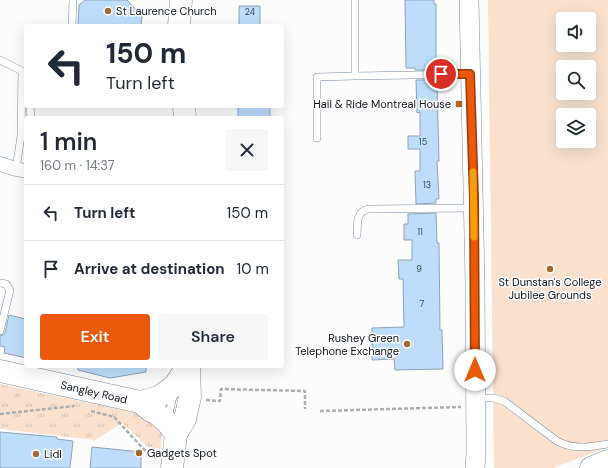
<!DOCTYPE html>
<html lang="en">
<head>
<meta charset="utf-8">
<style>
  :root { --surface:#fff; --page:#f6f6f7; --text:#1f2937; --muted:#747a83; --line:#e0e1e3; --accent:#ea580c }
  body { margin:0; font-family:"DM Sans",sans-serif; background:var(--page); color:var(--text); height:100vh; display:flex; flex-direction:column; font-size:15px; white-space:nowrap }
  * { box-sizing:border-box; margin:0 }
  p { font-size:13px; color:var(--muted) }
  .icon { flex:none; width:22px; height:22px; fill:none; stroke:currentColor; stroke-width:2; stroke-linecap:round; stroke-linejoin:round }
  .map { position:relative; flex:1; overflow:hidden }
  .sheet { position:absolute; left:24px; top:116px; width:260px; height:252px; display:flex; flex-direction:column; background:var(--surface); border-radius:4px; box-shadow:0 4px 16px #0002 }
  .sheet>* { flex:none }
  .top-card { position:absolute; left:24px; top:24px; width:260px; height:84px; border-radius:4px; box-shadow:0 4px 16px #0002; background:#fff; color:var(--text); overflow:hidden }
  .buttons { position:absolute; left:556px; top:12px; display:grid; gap:8px }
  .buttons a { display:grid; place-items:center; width:40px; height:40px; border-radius:4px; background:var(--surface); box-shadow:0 4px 16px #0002; font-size:20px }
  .pin { position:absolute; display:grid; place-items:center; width:34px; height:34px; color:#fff; margin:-17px; border:2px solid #fff; border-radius:50%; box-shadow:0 1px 4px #0007 }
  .me { position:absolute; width:44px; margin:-22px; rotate:0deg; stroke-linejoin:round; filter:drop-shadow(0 0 3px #0008) }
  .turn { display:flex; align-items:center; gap:14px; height:84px; padding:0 16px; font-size:18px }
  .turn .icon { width:52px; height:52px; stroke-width:2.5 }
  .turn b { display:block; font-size:28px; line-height:34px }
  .round { display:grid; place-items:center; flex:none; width:42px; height:42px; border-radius:4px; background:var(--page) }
  .summary { display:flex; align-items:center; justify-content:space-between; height:68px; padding:0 16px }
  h1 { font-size:24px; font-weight:600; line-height:30px }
  .action { display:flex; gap:8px; margin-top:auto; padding:8px 16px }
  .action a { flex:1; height:46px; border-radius:4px; background:var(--accent); color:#fff; font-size:16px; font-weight:600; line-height:46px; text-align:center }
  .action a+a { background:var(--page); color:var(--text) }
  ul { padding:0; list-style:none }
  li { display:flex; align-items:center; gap:12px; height:56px; padding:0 16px; border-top:1px solid var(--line) }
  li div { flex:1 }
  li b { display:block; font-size:15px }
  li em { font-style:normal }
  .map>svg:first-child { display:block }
</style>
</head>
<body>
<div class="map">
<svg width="608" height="468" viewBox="0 0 608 468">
  <defs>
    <pattern id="grass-tufts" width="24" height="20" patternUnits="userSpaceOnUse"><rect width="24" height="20" fill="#f9e1ce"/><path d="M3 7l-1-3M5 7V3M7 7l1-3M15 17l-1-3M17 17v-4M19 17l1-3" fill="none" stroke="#d4c0b0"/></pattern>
  </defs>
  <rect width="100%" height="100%" fill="#fcfcfc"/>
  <!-- grass -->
  <path fill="url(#grass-tufts)" d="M0 384 150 416 162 431 161 449 148 447 122 423 95 440 0 429Z"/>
  <!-- park -->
  <path fill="#f9e1ce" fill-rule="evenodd" d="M488 0H608V447L553 468H494ZM563 19H589V45H563ZM563 67H589V93H563ZM563 115H589V141H563Z"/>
  <!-- building -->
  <path fill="#beddfc" stroke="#8da2b8" d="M85 0H127L142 16 141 26H78L79 5Z
    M405 0H434V4H436V70H415V68H406Z
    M239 6H260V26H239Z
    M416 80H436L437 83 439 161H437L439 199H436V203L416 204 415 171H420V149H408V136H420V112L417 113Z
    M238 106H270V118H238Z
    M436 213 437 243H439L440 330H442L443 369 395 370 394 359 372 360V328L404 327 403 279H399L398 260H412V240H404V224H408V214Z
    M9 315 26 319V358L4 353 5 347 0 346V336L3 335 5 333Z
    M78 366H146V372L110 378 78 370Z
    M0 432 57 437V439L73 441 70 468H0Z
    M92 447 141 452V468H90Z"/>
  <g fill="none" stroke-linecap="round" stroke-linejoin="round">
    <!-- lane casing -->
    <g stroke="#798da2" stroke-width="8">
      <path id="lane" d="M355 0V76L470 74
        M72 26 73 0
        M0 60 22 71 21 136 16 169
        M30 106 31 118
        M317 138V77L355 76
        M357 235C358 224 355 213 368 209L473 208
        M0 283 6 284 10 290 0 331
        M475 398H493L504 401 557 441C573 450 590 447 608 444
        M170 418 169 414 174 392"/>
    </g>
    <!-- street casing -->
    <g stroke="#798da2" stroke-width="15">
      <path id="street" d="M0 164 16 169 26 171"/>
    </g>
    <!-- secondary casing -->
    <g stroke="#798da2" stroke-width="20">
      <path id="secondary" d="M469 0 475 283 476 453 475 468"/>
    </g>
    <!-- highway casing -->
    <g stroke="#798da2" stroke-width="23">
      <path id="highway" d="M179 26 181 0
        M184 106 185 118
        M0 371 140 402 151 411 157 414 166 421 176 434
        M140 402 159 397 175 385 187 366
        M172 468 176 434 185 419 190 397 189 366
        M591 468 608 461"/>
    </g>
    <!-- path -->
    <path stroke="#acafb1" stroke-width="2.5" stroke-dasharray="4 2" stroke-linecap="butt" d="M206 400 220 401 221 389 305 391V409
      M91 411 114 417 150 456
      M320 411 461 407
      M0 414 74 406"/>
    <!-- lane -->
    <use href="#lane" stroke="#fff" stroke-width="7"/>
    <!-- street -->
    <use href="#street" stroke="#fff" stroke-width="14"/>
    <!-- secondary -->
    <use href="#secondary" stroke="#fff" stroke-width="19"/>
    <!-- highway -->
    <use href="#highway" stroke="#fff" stroke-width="22"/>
  </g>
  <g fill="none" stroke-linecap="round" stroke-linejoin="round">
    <!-- route casing -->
    <g stroke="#983908" stroke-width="10">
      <path id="route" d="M441 74H470L474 199 475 370"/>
    </g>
    <!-- route -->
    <use href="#route" stroke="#ea580c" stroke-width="7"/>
    <!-- slow -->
    <path stroke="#f59e0b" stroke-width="7" d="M473 172 474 237"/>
  </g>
  <!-- markers -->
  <g fill="#a6682e" stroke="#fff" stroke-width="1.5">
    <circle cx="108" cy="11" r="4"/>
    <rect x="455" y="100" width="8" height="8" rx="2"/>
    <circle cx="550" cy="269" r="4"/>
    <circle cx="407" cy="344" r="4"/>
    <circle cx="139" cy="453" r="4"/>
    <circle cx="36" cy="454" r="4"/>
  </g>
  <g text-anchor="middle" stroke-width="3" stroke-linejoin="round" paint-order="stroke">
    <!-- number labels -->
    <g font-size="9" fill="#394654">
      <text x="250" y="15">24</text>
      <text x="423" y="145">15</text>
      <text x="427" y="188">13</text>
      <text x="420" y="235">11</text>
      <text x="419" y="272">9</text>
      <text x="422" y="307">7</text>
    </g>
    <!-- poi labels -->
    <g font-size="11" fill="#0d141c" stroke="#fff" text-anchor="start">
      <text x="116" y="15">St Laurence Church</text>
      <text x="451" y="108" text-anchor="end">Hail &amp; Ride Montreal House</text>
      <text x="550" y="286" text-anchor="middle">St Dunstan's College<tspan x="550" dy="13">Jubilee Grounds</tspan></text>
      <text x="399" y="342" text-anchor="end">Rushey Green<tspan x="399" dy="13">Telephone Exchange</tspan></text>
      <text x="147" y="457">Gadgets Spot</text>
      <text x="44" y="458">Lidl</text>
    </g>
    <!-- street labels -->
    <g font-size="11" fill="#0d141c" stroke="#fff">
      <text transform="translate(94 392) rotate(13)" y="4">Sangley Road</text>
    </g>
  </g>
</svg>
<div class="buttons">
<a><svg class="icon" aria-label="sound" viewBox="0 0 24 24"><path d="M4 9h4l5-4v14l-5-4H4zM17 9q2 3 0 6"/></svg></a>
<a><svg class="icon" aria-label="search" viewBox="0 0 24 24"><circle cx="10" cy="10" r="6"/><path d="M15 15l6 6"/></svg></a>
<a><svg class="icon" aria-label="layers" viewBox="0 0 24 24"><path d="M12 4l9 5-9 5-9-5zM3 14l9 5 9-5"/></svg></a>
</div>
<div class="pin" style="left:441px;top:74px;background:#d93025"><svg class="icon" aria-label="arrive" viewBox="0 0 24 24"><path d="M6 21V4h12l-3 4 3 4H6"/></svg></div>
<svg class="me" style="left:475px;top:370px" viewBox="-20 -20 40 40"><circle r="19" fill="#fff"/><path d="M0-13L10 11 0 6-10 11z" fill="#ea580c"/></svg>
<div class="top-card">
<div class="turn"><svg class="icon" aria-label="left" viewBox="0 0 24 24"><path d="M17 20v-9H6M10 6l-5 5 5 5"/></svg><div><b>150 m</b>Turn left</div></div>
</div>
<section class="sheet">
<div class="summary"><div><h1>1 min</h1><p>160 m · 14:37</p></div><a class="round"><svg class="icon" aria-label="close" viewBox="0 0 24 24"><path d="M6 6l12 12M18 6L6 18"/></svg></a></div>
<ul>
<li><svg class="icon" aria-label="left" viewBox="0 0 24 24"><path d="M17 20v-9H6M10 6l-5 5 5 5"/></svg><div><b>Turn left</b></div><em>150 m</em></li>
<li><svg class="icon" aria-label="arrive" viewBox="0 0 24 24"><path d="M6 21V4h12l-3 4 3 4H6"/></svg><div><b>Arrive at destination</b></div><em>10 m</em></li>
</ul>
<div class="action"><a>Exit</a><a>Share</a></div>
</section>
</div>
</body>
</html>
